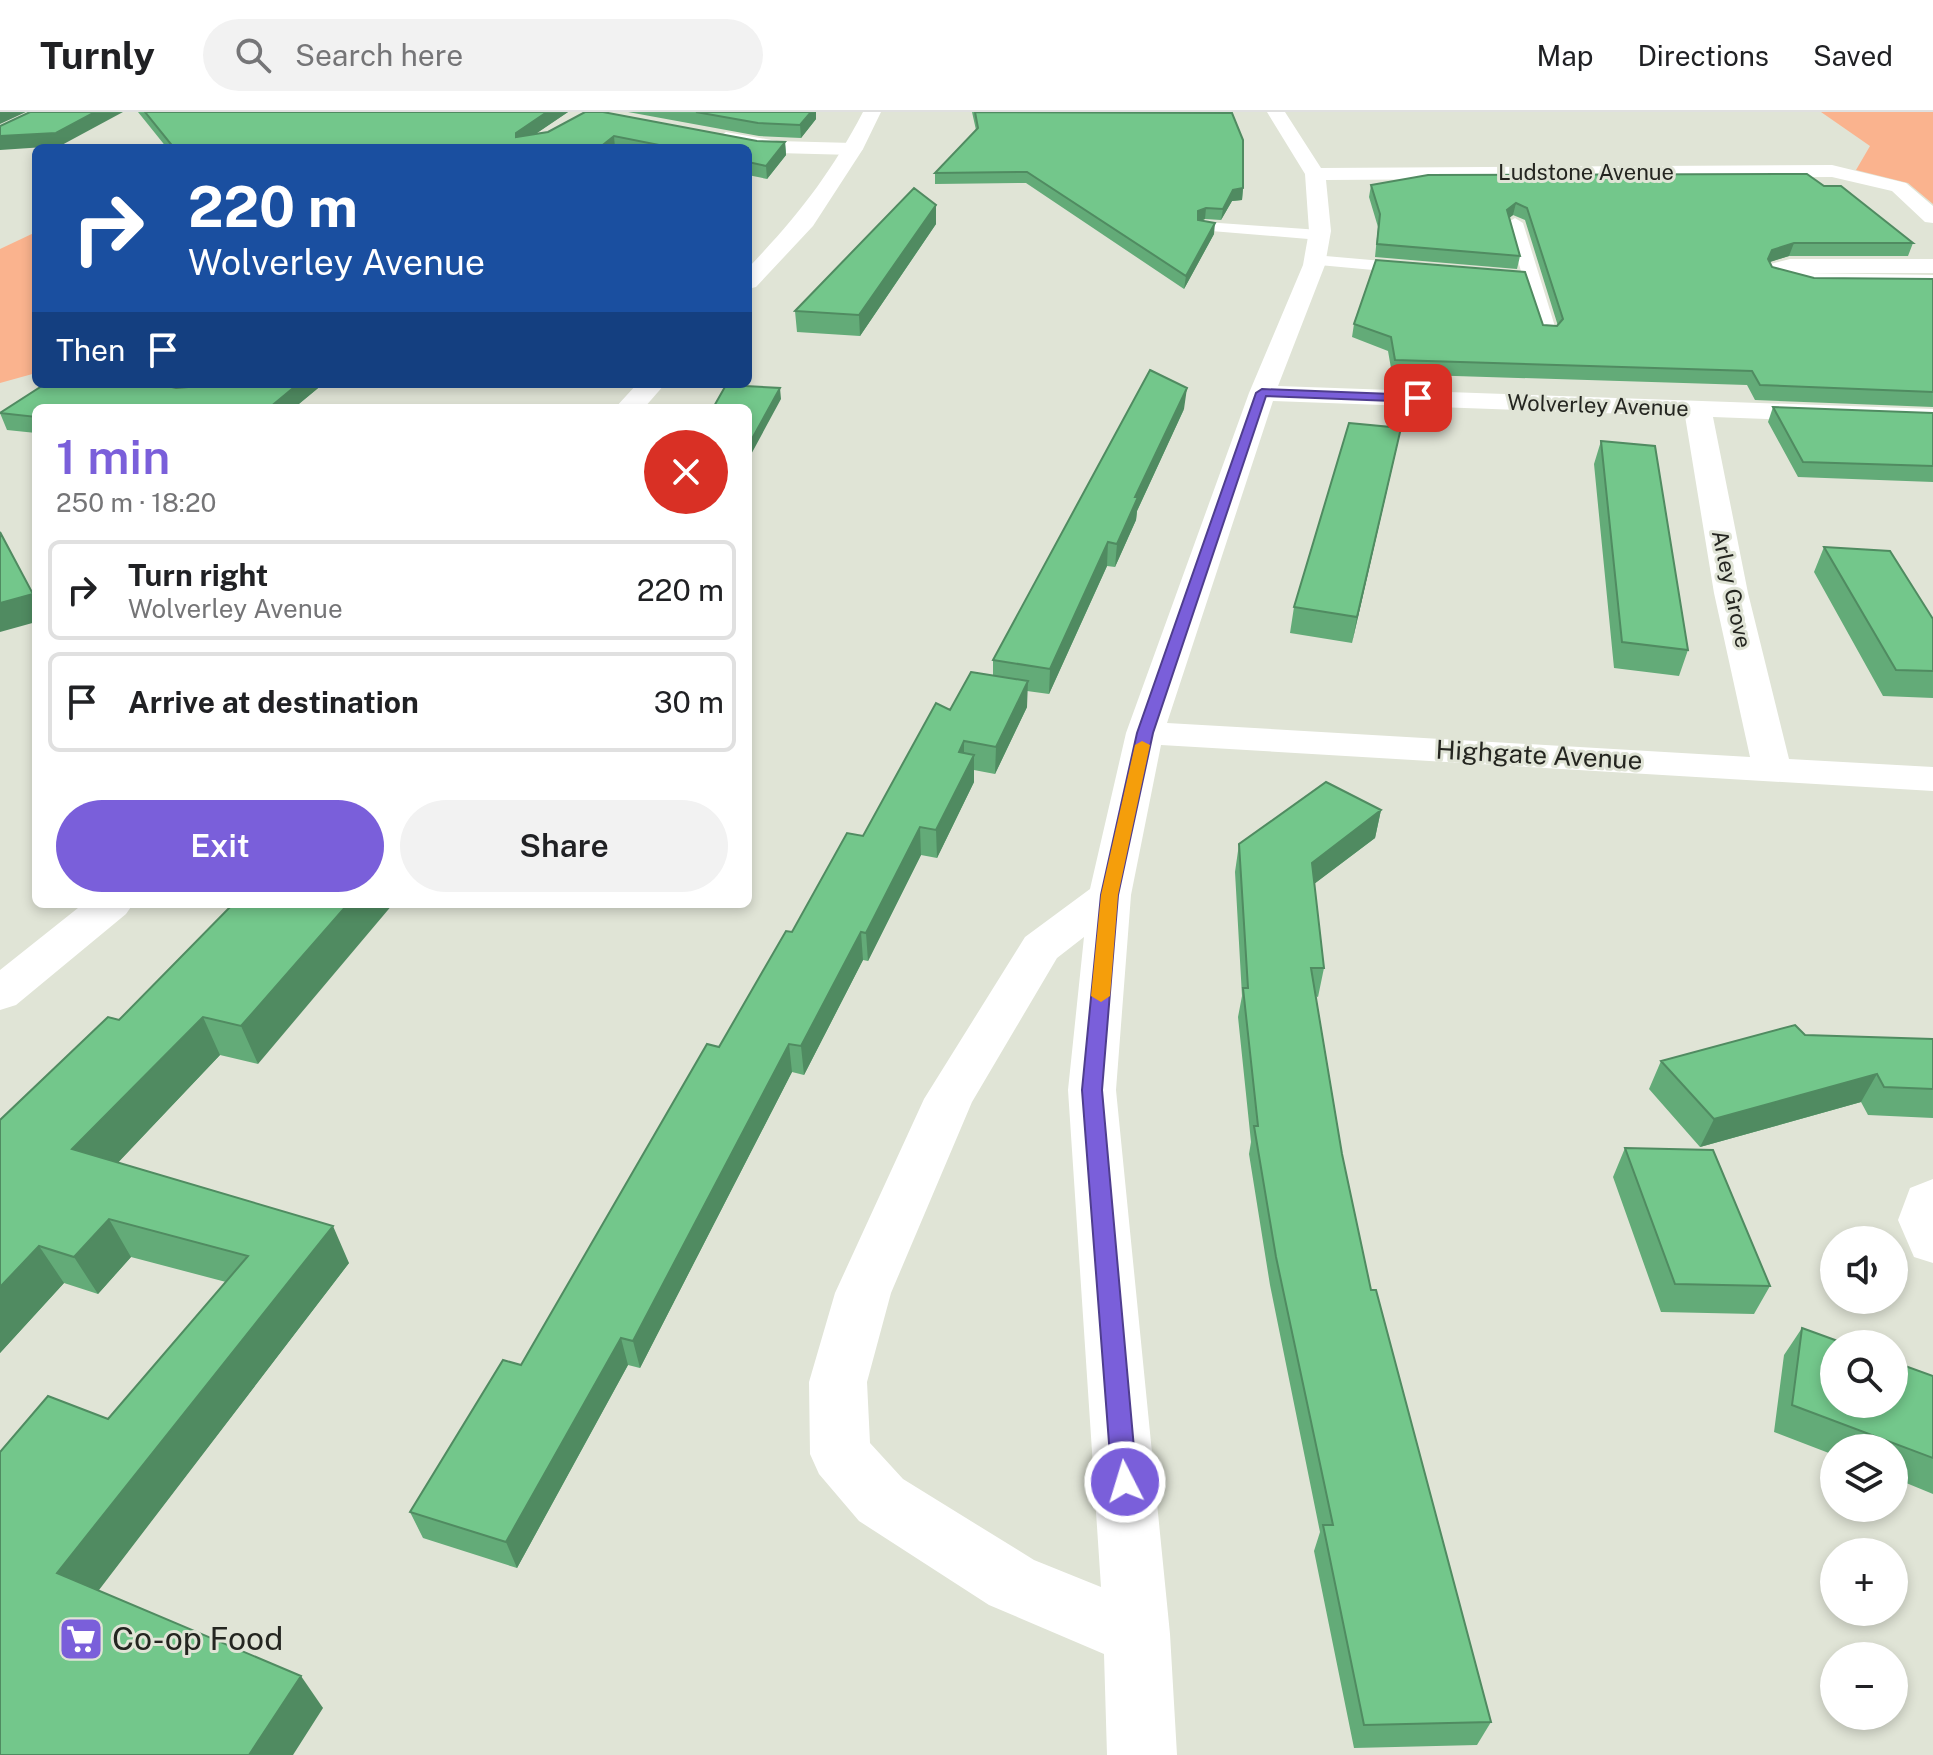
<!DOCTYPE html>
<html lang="en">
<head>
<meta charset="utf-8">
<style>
  :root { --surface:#fff; --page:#f2f2f2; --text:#202124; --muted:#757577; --line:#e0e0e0; --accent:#7a5fda }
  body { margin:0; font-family:"Public Sans",sans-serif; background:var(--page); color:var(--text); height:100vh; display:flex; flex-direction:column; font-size:30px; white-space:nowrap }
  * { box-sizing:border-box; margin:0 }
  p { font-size:26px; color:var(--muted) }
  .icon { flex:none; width:44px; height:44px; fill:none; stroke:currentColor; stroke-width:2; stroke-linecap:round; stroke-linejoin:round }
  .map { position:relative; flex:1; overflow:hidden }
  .sheet { position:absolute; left:32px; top:292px; width:720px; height:504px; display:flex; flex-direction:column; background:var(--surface); border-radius:12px; box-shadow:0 4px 12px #0003 }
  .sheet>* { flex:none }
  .banner { position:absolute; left:32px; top:32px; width:720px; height:244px; border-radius:12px; box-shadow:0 4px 12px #0003; background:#1a4fa0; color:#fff; overflow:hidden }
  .controls { position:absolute; left:1820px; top:1114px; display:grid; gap:16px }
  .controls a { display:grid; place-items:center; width:88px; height:88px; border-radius:50%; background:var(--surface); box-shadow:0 4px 12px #0003; font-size:40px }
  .pin { position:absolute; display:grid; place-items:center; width:68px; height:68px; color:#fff; margin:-34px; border-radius:16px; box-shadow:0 4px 12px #0006 }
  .me { position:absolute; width:88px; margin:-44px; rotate:355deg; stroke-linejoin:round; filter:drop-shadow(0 0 6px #0008) }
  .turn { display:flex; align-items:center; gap:28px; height:168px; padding:0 24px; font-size:36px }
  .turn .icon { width:104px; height:104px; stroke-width:2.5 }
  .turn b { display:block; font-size:56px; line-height:68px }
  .then { display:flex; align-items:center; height:76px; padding:0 24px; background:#0003; gap:16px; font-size:30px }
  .round { display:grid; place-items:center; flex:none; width:84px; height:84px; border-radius:42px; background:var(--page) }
  .overview { display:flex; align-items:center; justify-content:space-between; height:136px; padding:0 24px }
  h1 { font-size:48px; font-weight:600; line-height:60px; color:var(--accent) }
  .button { display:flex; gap:16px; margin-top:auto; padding:16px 24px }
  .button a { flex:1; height:92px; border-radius:48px; background:var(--accent); color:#fff; font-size:32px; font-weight:600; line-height:92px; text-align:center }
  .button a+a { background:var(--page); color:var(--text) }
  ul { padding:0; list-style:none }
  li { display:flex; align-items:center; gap:24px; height:100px; margin:0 16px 12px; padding:0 8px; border:4px solid var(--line); border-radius:12px }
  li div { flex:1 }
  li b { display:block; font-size:30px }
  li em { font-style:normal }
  header { display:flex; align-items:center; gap:48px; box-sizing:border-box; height:112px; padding:0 40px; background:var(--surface); border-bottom:2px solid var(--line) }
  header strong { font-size:38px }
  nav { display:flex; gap:44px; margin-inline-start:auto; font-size:28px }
  .search { width:560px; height:72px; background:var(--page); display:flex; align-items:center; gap:20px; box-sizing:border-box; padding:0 28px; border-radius:44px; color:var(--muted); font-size:30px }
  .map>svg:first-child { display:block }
</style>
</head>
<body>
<header>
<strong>Turnly</strong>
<div class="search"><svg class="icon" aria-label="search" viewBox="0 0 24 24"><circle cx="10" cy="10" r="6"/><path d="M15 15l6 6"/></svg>Search here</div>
<nav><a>Map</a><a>Directions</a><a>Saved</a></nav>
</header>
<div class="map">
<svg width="1933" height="1643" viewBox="0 0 1933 1643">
  <rect width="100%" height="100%" fill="#e0e4d6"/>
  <!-- green -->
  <path fill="#fab38e" d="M1821 0H1933V92L1908 71 1856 58 1870 34Z
    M36 120V261L0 271V137Z"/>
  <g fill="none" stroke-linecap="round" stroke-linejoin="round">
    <!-- service -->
    <path fill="#fff" fill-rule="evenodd" d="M1515 106 1523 111 1557 221 1554 225H1542L1539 221 1507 111Z
      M1205 110 1320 118 1328 123 1320 128 1199 118V112Z
      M1314 143 1417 152 1425 157 1417 162 1308 152 1306 148Z"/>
    <!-- minor -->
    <path fill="#fff" fill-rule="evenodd" d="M1267 0H1285L1321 56 1832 53 1906 71 1933 94V111L1925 110 1892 79 1832 65 1326 68 1331 119 1325 153 1278 274 1933 297V313L1713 305 1748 481 1789 647 1933 655V679L1161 633 1131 783 1116 978 1170 1522 1177 1643H1107L1104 1542 989 1493 859 1409 819 1362 810 1342 809 1270 835 1181 924 987 1025 825 1090 777 1126 621 1249 281 1303 153 1309 119 1305 62ZM1273 289 1685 304 1714 481 1750 645 1167 611ZM1084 825 1068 978 1101 1475 1034 1448 903 1367 870 1331 867 1270 891 1181 972 990 1057 846Z
      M726 20 777 29 853 31 863 37 853 43 777 41 719 30 717 26Z
      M1790 147H1933V161H1805L1933 163V177L1809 176 1770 166 1766 161 1770 152Z
      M1933 1067V1151L1914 1145 1898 1108 1910 1076Z"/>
    <!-- tertiary -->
    <path fill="#fff" fill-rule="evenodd" d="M863 0H881L863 37 813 114 756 175 748 177V156C797 105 830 63 863 0Z
      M637 272H665L644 296H615Z
      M83 792H133L126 802 16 893 0 898V858Z"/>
  </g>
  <!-- wall -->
  <path fill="#63ab78" d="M138 0H568L535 22 785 30 786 43 767 67 748 63V36H167Z
    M628 0H816V7L801 26 759 24Z
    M972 0H1206L1243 76 1242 88 1232 89 1221 108 1205 107 1201 109 1214 122 1184 177 1026 71 935 72V61L976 18Z
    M1371 73 1824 74 1913 131 1908 144H1789L1769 150 1772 155 1814 166 1933 167V295L1755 288 1747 273 1392 262 1388 239 1352 225 1354 212 1558 214 1525 108 1513 103 1509 106 1520 144 1517 157 1375 145 1378 115 1369 85Z
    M936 93V112L860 224 797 220 795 199Z
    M181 272 177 276 323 272 294 296H36V321L7 318 0 301Z
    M1773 295 1933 301V370L1798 365 1768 310Z
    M1184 297 1137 399 1136 408 1115 455 1107 454 1049 582 1027 579V595L995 662 974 658V670L937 746 921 743 868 849 863 848 804 963 792 960 640 1256 628 1253 517 1456 423 1426 410 1400 521 1253 719 935 792 820 863 724 993 563V548Z
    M1401 316 1352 531 1290 521 1294 495Z
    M1601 329 1688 538 1679 564 1614 556 1594 352Z
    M1824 435 1933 507V586L1883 584 1814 460Z
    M1381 698 1375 726 1314 772 1324 856 1318 885 1315 884 1342 1042 1371 1178 1491 1610 1477 1633 1354 1636 1314 1439 1320 1420 1270 1173 1249 1042 1251 1030 1238 905 1242 884 1235 760 1239 732Z
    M233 792 258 952 220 943 118 1050 349 1151 98 1478 323 1596 0 1643 108 1307 226 1170 131 1145 98 1182 64 1171 0 1241V1008L119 908Z
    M1805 923 1933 927V1006L1868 1003 1861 990 1700 1035 1649 977 1661 949Z
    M1625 1036 1770 1174 1754 1202 1661 1200 1613 1065Z
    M1802 1216 1933 1264V1382L1894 1366V1336H1834V1343L1774 1320 1784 1243Z"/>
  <!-- shaded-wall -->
  <path fill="#508b61" d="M0 0H26L0 12Z
    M95 0H123L60 34 0 38V24Z
    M547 0H568L518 34 516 25V21Z
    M811 0H816V7L801 26 800 13Z
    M614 24 615 36H599Z
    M785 30 786 43 767 67 766 54Z
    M1243 76 1242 88 1232 89 1221 108 1223 97 1233 78Z
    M1516 91 1513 103 1504 110 1507 98Z
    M936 93V112L860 224 859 203Z
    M1206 96 1205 107 1197 110 1198 99Z
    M1215 111 1214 122 1184 177 1186 164Z
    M1794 131 1789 144 1767 151 1763 160 1772 138Z
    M166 272H181L170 283Z
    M298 272H323L294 296H269Z
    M780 276 781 287 748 348V334Z
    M1187 276 1184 297 1137 399 1136 408 1115 455 1117 432 1135 385Z
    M1401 316 1396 339 1352 531 1357 505Z
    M1108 430 1107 454 1049 582 1050 557Z
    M33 482 36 489V510L0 520V491Z
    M1028 569 1027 595 995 662 996 635Z
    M964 629V656L959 640Z
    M974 643V670L937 746 936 718Z
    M1381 698 1375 726 1306 778 1312 751Z
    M920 715 921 743 868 849 866 821Z
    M348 792H393L258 952 241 914Z
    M861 820 863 848 804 963 801 934Z
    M203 905 220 943 95 1075 72 1037Z
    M789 932 792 960 640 1256 633 1229Z
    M1877 962 1861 990 1700 1035 1714 1007Z
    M109 1107 131 1145 98 1182 74 1145Z
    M333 1114 349 1151 86 1495 57 1461Z
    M39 1134 64 1171 0 1241V1175Z
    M621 1226 628 1253 517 1456 506 1430Z
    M301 1564 323 1596 293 1643H249Z"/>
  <!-- building -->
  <path fill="#73c78b" stroke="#508b61" stroke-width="2" d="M30 0H95L56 21 0 24V14Z
    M145 0H547L516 21V25L548 20 585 0H603L757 29 785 30 766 54 748 50V36H674L614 24 599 36H174Z
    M696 0H811L800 13 758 11Z
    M975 0 1232 1 1243 28V76L1233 78 1223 97 1206 96 1198 99V108L1215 111 1186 164 1027 60 935 61 978 16Z
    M1807 62 1824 74H1841L1913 131H1794L1772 138 1768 147 1772 155 1814 166 1933 167V280L1760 273 1752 259 1395 248 1391 225 1354 212 1376 148 1525 160 1543 213 1557 214 1563 207 1527 96 1516 91 1507 98 1520 144 1377 132 1380 102 1371 73 1428 63Z
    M914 76 936 93 859 203 795 199Z
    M1150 258 1187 276 1135 385H1138L1117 432 1108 430 1050 557 993 548Z
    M45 272H167V274L176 276 188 275 193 272H298L269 296 222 293 218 296H36V305L0 301Z
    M726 273 780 276 748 334V296H713Z
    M1773 295 1933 301V354L1803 350Z
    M1349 311 1401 316 1357 505 1294 495Z
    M1601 329 1655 334 1688 538 1622 530Z
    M0 420 33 482 0 491Z
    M1824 435 1890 439 1933 507V559L1896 558Z
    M971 560 1028 569 996 635 964 629 959 640 974 643 936 718 920 715 866 821 861 820 801 934 789 932 633 1229 621 1226 506 1430 410 1400 503 1248 521 1253 707 932 719 935 786 819 792 820 847 721 863 724 936 591 950 598Z
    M1326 670 1381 698 1312 751 1324 856H1311L1342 1042 1371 1178H1376L1491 1610 1364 1613 1323 1413H1333L1276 1145 1254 1014H1258L1243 876H1248L1239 732Z
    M233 792H348L241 914 203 905 72 1037 333 1114 57 1461 301 1564 249 1643H0V1340L48 1284 108 1307 248 1144 109 1107 74 1145 39 1134 0 1175V1008L108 905 119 908Z
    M1795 913 1805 923 1933 927V977L1884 975 1877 962 1714 1007 1661 949Z
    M1625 1036 1713 1038 1770 1174 1675 1172Z
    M1802 1216 1846 1232H1834V1292H1894V1250L1933 1264V1346L1792 1293Z"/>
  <!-- route -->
  <path fill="#7a5fda" stroke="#4f3e8e" stroke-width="2" d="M1262 277 1418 283 1423 286 1418 290 1266 284 1153 621 1118 783 1102 978 1137 1370 1134 1379 1125 1382 1116 1379 1112 1370 1082 978 1101 783 1137 621 1256 281Z"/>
  <!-- slow -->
  <path fill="#f59e0b" d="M1142 629 1150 633 1118 783 1110 884 1101 890 1091 884 1101 783 1135 633Z"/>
  <!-- icons -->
  <defs>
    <g id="supermarket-square" transform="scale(2.3)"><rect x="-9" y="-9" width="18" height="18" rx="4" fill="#7a5fda" stroke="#e0e4d6"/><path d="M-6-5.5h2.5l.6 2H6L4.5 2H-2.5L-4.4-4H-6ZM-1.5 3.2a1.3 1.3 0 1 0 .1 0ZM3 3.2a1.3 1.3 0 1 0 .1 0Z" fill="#fff"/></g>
  </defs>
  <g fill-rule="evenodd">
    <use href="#supermarket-square" x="81" y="1527"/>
  </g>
  <g text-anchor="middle" stroke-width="6" stroke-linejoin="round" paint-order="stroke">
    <!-- far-street labels -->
    <g font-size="22" fill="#242520" stroke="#e0e4d6">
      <text x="1586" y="68">Ludstone Avenue</text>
      <text transform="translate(1598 293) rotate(2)" y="8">Wolverley Avenue</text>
      <text transform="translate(1732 477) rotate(78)" y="8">Arley Grove</text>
    </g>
    <!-- street labels -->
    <g font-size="26" fill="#242520" stroke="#e0e4d6">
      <text transform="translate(1539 643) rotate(3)" y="9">Highgate Avenue</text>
    </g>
    <!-- near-poi labels -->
    <g font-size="32" fill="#242520" stroke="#e0e4d6" text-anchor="start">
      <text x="112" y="1538">Co-op Food</text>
    </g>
  </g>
</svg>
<div class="controls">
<a><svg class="icon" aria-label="sound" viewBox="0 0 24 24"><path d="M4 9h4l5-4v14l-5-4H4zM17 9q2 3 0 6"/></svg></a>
<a><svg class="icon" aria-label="search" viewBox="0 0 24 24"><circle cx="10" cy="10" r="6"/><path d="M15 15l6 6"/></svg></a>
<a><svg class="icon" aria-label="layers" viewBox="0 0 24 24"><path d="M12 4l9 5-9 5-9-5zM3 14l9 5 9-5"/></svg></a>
<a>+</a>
<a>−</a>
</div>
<div class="pin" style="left:1418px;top:286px;background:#d93025"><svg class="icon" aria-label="arrive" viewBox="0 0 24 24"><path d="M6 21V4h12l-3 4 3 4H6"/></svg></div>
<svg class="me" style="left:1125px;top:1370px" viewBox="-20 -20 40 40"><circle r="17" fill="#7a5fda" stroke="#fff" stroke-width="3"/><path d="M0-11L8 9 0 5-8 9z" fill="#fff"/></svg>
<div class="banner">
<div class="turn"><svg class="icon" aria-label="right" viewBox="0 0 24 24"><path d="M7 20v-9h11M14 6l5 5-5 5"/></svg><div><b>220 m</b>Wolverley Avenue</div></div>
<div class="then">Then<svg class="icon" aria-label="arrive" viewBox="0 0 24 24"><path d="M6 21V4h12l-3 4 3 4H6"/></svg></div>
</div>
<section class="sheet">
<div class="overview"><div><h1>1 min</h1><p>250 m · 18:20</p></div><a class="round" style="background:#d93025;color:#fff"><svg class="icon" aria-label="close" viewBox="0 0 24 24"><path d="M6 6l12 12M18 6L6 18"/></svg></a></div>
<ul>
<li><svg class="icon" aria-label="right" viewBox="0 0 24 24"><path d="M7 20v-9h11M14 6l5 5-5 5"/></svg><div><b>Turn right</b><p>Wolverley Avenue</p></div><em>220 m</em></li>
<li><svg class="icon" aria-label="arrive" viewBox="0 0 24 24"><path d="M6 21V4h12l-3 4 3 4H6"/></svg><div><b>Arrive at destination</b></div><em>30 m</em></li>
</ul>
<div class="button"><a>Exit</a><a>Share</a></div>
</section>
</div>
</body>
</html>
